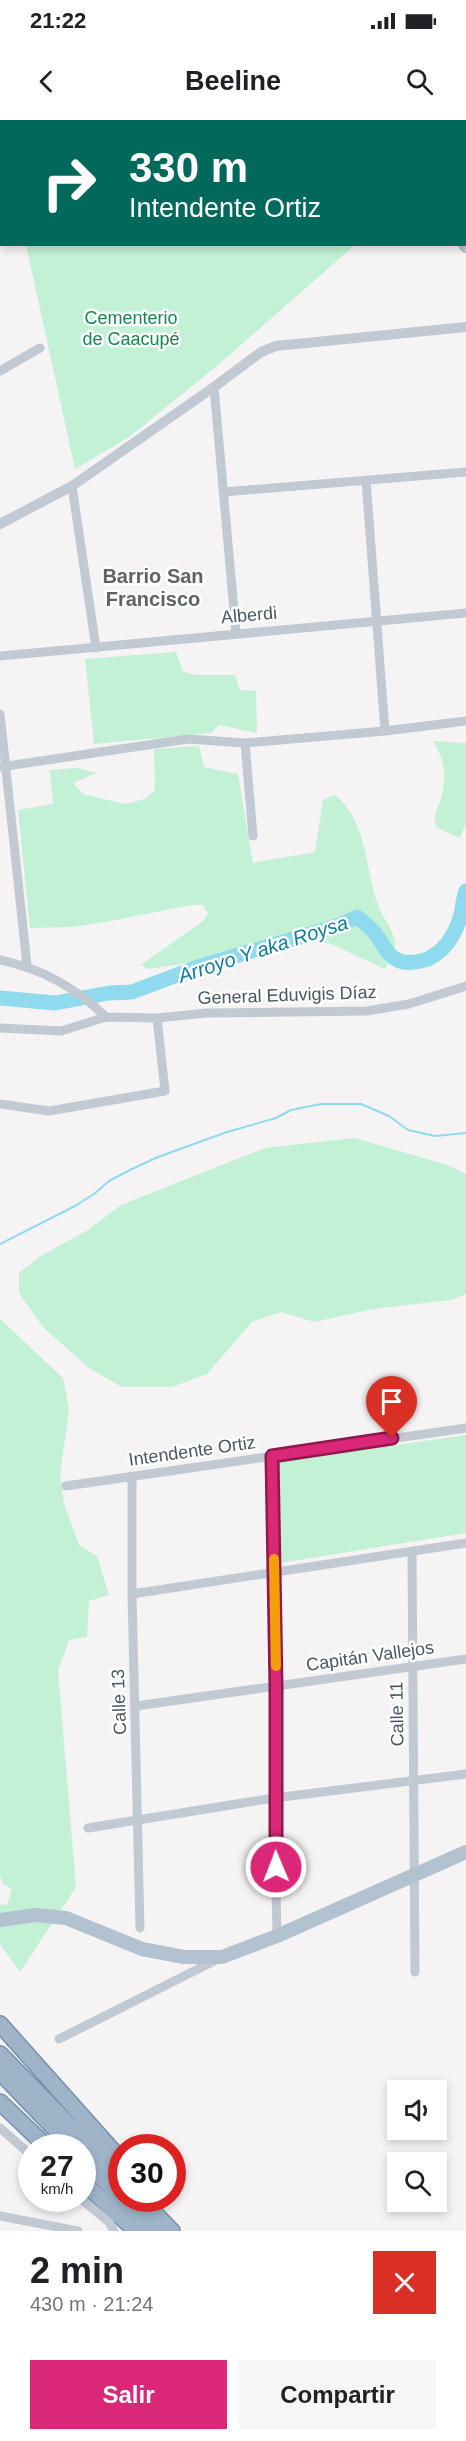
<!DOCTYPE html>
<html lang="es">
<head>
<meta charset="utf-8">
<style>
  :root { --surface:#fff; --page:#f6f6f6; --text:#202124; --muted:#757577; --accent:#db2777 }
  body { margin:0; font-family:Helvetica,sans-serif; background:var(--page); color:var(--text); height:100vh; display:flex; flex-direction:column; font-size:22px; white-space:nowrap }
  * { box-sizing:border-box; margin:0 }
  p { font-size:20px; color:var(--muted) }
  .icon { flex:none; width:33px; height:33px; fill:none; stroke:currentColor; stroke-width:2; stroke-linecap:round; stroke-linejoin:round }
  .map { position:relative; height:2111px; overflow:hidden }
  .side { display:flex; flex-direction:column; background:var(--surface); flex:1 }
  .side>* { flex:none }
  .guide { position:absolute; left:0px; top:0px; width:466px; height:126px; box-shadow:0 3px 9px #0003; background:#00695c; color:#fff; overflow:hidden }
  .controls { position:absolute; left:387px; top:1960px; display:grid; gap:12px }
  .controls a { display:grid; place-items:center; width:60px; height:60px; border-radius:0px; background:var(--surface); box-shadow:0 3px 9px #0003; font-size:30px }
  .speed { position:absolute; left:18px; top:2014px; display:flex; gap:12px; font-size:30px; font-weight:700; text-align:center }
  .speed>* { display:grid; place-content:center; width:78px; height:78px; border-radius:50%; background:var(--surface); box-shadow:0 3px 9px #0003; line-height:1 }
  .speed small { font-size:15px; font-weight:400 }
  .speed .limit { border:9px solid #d22; background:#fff; color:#111 }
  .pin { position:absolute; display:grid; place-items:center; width:51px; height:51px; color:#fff; margin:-62px -26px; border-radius:50% 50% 50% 0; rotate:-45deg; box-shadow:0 0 6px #0007 }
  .pin .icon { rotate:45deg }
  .me { position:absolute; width:66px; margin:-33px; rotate:359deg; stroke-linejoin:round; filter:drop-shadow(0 0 4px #0008) }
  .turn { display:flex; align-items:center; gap:21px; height:126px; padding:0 30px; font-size:27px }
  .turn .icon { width:78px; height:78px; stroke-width:2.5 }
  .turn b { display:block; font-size:42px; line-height:51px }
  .round { display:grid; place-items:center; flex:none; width:63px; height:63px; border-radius:0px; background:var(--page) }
  .summary { display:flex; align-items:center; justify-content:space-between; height:102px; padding:0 30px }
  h1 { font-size:36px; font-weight:700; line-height:45px }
  .cta { display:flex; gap:12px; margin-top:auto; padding:12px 30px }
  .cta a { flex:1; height:69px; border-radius:0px; background:var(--accent); color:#fff; font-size:24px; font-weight:700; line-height:69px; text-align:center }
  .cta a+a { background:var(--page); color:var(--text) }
  .status { display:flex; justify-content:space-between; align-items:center; height:42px; padding:0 30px; background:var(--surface); direction:ltr }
  .status svg { height:16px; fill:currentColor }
  header { display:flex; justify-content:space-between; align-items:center; height:78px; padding:0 30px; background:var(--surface); font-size:27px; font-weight:700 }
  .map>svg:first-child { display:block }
</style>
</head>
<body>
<div class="status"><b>21:22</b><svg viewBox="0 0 49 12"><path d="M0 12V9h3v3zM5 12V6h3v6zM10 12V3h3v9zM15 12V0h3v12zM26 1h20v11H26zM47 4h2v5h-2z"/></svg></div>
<header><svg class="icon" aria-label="back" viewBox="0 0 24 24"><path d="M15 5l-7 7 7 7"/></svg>Beeline<svg class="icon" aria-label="search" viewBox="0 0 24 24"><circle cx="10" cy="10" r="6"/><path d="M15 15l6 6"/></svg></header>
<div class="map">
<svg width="466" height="2111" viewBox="0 0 466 2111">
  <rect width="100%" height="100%" fill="#f5f3f3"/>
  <!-- green -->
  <path fill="#c3f1d5" d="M61 0H320L322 1H59Z
    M26 125V124L355 125 218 245 129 317 75 349Z
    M176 532 183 551 194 555H235L240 570 256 571 257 613 219 605 211 613 94 624 85 539Z
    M433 621 466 623V703L460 718 436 707C432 693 439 688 442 675 447 652 444 640 433 621Z
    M199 626 204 647 238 654 253 743 315 732 323 680 335 675C367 700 365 749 378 785 383 800 396 811 395 828 395 835 388 843 385 849L331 824 314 820 284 819 214 839 148 849 141 845 203 801 208 794 203 785H191L100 803 70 807 30 808 18 690 53 684 50 650 77 648 97 653 73 663 83 674 125 684 145 679 155 670 154 629Z
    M355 1018 447 1045 466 1054V1174L451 1180 373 1189 314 1202 281 1192 252 1202 207 1254 172 1267H122L89 1248 43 1207 19 1173V1153L39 1137 88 1110 121 1085 265 1028Z
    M0 1199 63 1258 69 1290 60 1355 64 1384 79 1425 97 1436 109 1475 89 1481 87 1517 69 1520 58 1551 76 1767 20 1852 0 1824V1784L7 1785 12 1769 3 1764 0 1756Z
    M466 1315V1413L280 1443 277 1342Z"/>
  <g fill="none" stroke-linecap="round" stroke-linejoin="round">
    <!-- stream -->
    <path stroke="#90daee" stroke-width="2" d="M0 1124 75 1086 94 1074 109 1061 132 1049 158 1037 227 1012 276 998 291 990 321 984H361L389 996 408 1010 435 1016 466 1013"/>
    <!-- river -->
    <path stroke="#90daee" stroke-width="15" d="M0 878 55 883 109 873 132 872 198 847 337 806 357 797C365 803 372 808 377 816 383 824 385 832 394 838 403 844 411 843 421 841 443 836 456 814 461 794 463 786 463 778 466 771"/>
    <!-- trunk casing -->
    <g stroke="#7690ad" stroke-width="18">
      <path id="trunk" d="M0 1904 122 2041
        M0 1934 122 2059
        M0 1952 73 2028
        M0 1982 48 2028
        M82 2038 122 2078
        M82 2061 136 2111
        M122 2079 153 2111
        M141 2079 172 2111"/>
    </g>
    <!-- minor -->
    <path stroke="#c1cad2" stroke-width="9" d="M457 0 458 2
      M465 10 466 11
      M465 94 466 93
      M0 251 40 228
      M214 267 236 513
      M366 360 385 611
      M72 366 96 528
      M224 372 466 352
      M0 536 466 493
      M0 594 27 845
      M245 623 253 716
      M0 647 188 619 245 623 385 611 466 601
      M0 840C42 849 75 867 106 897
      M0 908 61 911 106 897 157 898 207 893 367 891 409 884 466 866
      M0 984 49 991 165 971 157 898
      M272 1336 276 1566 274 1678 277 1816
      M132 1356V1474L140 1808
      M66 1366 466 1308
      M412 1433 415 1852
      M132 1474 466 1423
      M136 1586 466 1539
      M88 1708 274 1678 466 1654
      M59 1919 220 1838
      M0 2008 32 2036
      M81 2079 109 2102 114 2111
      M0 2096 78 2111"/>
    <!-- tertiary -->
    <path stroke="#c1cad2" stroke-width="10" d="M0 404 72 366 214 267 261 232 276 226 466 207"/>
    <!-- primary -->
    <path stroke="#b3c2d1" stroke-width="14" d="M347 0 348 2
      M465 103 466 104
      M465 124 466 126
      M0 1800 36 1795 66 1798 142 1829 184 1837H222L277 1816 466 1732"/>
    <!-- trunk -->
    <use href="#trunk" stroke="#9fb4c9" stroke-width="15"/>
  </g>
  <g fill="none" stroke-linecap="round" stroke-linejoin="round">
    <!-- route casing -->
    <g stroke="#8e194d" stroke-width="15">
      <path id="route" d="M276 1747V1566L272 1336 392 1318"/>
    </g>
    <!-- route -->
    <use href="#route" stroke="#db2777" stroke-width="10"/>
    <!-- slow -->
    <path stroke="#f59e0b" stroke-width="10" d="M274 1439 276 1546"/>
  </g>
  <g text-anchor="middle" stroke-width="5" stroke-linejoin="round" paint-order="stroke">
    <!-- park labels -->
    <g font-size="18" fill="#17864f" stroke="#fff">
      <text x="131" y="204">Cementerio<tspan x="131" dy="21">de Caacupé</tspan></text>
    </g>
    <!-- street labels -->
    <g font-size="18" fill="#4a5661" stroke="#fff">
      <text transform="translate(249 495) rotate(-5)" y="6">Alberdi</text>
      <text transform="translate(287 875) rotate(-2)" y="6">General Eduvigis Díaz</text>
      <text transform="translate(192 1331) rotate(-8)" y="6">Intendente Ortiz</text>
      <text transform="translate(370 1536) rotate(-8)" y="6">Capitán Vallejos</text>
      <text transform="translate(119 1582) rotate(-92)" y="6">Calle 13</text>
      <text transform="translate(397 1594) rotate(-91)" y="6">Calle 11</text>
    </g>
    <!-- neighbourhood labels -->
    <g font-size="20" font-weight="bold" fill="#5f6368" stroke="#fff">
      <text x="153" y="463">Barrio San<tspan x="153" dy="23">Francisco</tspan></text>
    </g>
    <!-- water labels -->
    <g font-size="20" font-style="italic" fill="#0c7c9b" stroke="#fff">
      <text transform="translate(263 829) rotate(-18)" y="7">Arroyo Y aka Roysa</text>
    </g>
  </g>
</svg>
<div class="controls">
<a><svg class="icon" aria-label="sound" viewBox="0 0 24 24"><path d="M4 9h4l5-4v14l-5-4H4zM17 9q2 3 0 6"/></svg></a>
<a><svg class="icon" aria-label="search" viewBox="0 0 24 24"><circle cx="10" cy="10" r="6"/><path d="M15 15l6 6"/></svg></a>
</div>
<div class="speed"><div>27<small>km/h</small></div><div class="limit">30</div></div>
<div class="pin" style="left:392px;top:1318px;background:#d93025"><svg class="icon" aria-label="arrive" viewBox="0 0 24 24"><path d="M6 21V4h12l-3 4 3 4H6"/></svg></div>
<svg class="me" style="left:276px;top:1747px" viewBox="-20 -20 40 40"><circle r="17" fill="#db2777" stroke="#fff" stroke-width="3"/><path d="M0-11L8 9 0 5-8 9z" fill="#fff"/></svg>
<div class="guide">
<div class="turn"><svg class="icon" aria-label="right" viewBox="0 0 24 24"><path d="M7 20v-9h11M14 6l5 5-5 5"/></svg><div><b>330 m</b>Intendente Ortiz</div></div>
</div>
</div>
<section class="side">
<div class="summary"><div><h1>2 min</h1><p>430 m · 21:24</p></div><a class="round" style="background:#d93025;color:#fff"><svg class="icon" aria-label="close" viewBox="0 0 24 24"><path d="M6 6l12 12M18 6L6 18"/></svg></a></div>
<div class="cta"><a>Salir</a><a>Compartir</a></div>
</section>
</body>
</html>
